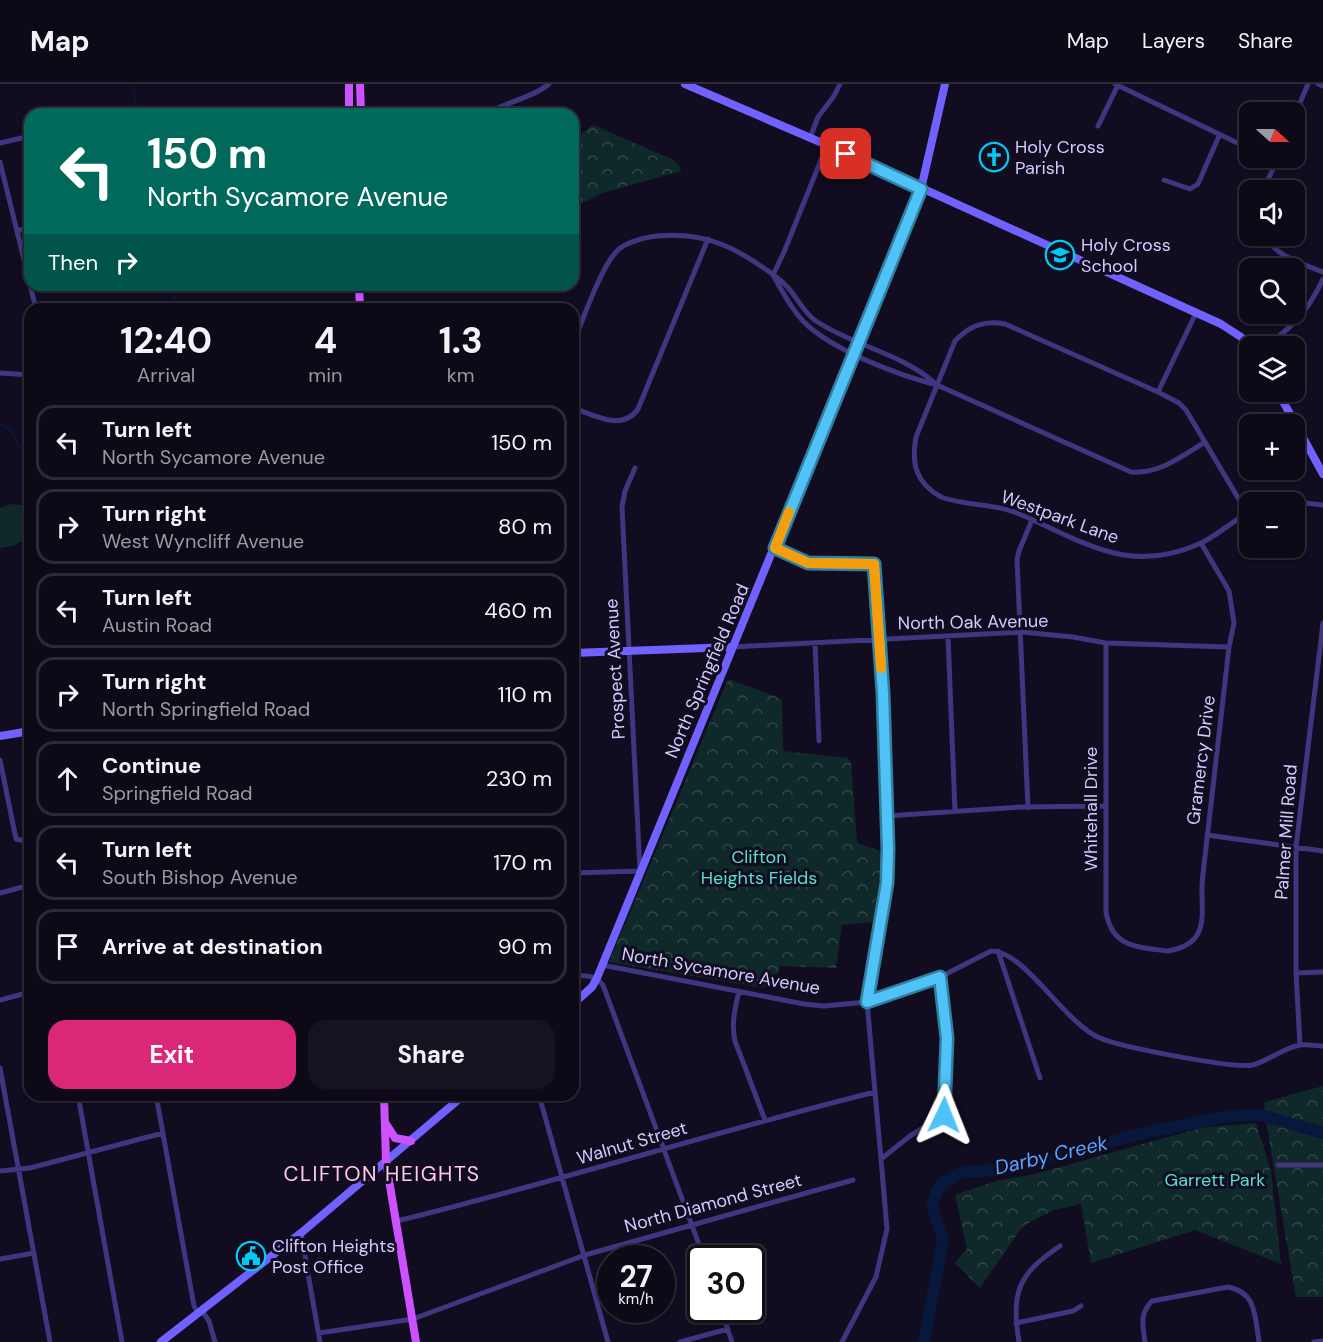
<!DOCTYPE html>
<html lang="en">
<head>
<meta charset="utf-8">
<style>
  :root { --surface:#0d0917; --page:#161220; --text:#f1f3f6; --muted:#9a9aa1; --line:#2d2a36; --accent:#db2777 }
  body { margin:0; font-family:"DM Sans",sans-serif; background:var(--page); color:var(--text); height:100vh; display:flex; flex-direction:column; font-size:22px; white-space:nowrap }
  * { box-sizing:border-box; margin:0 }
  p { font-size:20px; color:var(--muted) }
  .icon { flex:none; width:33px; height:33px; fill:none; stroke:currentColor; stroke-width:2; stroke-linecap:round; stroke-linejoin:round }
  .map { position:relative; flex:1; overflow:hidden }
  .sheet { position:absolute; left:24px; top:219px; width:555px; height:798px; display:flex; flex-direction:column; background:var(--surface); border-radius:18px; box-shadow:0 2px 4px #0004,0 0 0 2px var(--line) }
  .sheet>* { flex:none }
  .banner { position:absolute; left:24px; top:24px; width:555px; height:183px; border-radius:18px; box-shadow:0 2px 4px #0004,0 0 0 2px var(--line); background:#00695c; color:#fff; overflow:hidden }
  .needle { width:39px; rotate:111deg }
  .buttons { position:absolute; left:1239px; top:18px; display:grid; gap:12px }
  .buttons a { display:grid; place-items:center; width:66px; height:66px; border-radius:12px; background:var(--surface); box-shadow:0 2px 4px #0004,0 0 0 2px var(--line); font-size:30px }
  .speed { position:absolute; left:597px; top:1161px; display:flex; gap:12px; font-size:30px; font-weight:700; text-align:center }
  .speed>* { display:grid; place-content:center; width:78px; height:78px; border-radius:50%; background:var(--surface); box-shadow:0 2px 4px #0004,0 0 0 2px var(--line); line-height:1 }
  .speed small { font-size:15px; font-weight:400 }
  .speed .limit { border:3px solid #111; border-radius:9px; background:#fff; color:#111 }
  .pin { position:absolute; display:grid; place-items:center; width:51px; height:51px; color:#fff; margin:-26px; border-radius:12px; box-shadow:0 3px 9px #0006 }
  .me { position:absolute; width:66px; margin:-33px; rotate:2deg; stroke-linejoin:round; filter:drop-shadow(0 0 4px #0008) }
  .turn { display:flex; align-items:center; gap:21px; height:126px; padding:0 24px; font-size:27px }
  .turn .icon { width:78px; height:78px; stroke-width:2.5 }
  .turn b { display:block; font-size:42px; line-height:51px }
  .then { display:flex; align-items:center; height:57px; padding:0 24px; background:#0003; gap:12px; font-size:22px }
  .eta { display:flex; justify-content:space-evenly; align-items:center; height:102px; text-align:center }
  .eta b { font-size:36px; font-weight:700; line-height:42px }
  .button { display:flex; gap:12px; margin-top:auto; padding:12px 24px }
  .button a { flex:1; height:69px; border-radius:18px; background:var(--accent); color:#fff; font-size:24px; font-weight:700; line-height:69px; text-align:center }
  .button a+a { background:var(--page); color:var(--text) }
  ul { padding:0; list-style:none }
  li { display:flex; align-items:center; gap:18px; height:75px; margin:0 12px 9px; padding:0 12px; border:3px solid var(--line); border-radius:18px }
  li div { flex:1 }
  li b { display:block; font-size:22px }
  li em { font-style:normal }
  header { display:flex; align-items:center; gap:36px; box-sizing:border-box; height:84px; padding:0 30px; background:var(--surface); border-bottom:2px solid var(--line) }
  header strong { font-size:28px }
  nav { display:flex; gap:33px; margin-inline-start:auto; font-size:21px }
  .map>svg:first-child { display:block }
</style>
</head>
<body>
<header>
<strong>Map</strong>
<nav><a>Map</a><a>Layers</a><a>Share</a></nav>
</header>
<div class="map">
<svg width="1323" height="1258" viewBox="0 0 1323 1258">
  <defs>
    <pattern id="park-crowns" width="20" height="18" patternUnits="userSpaceOnUse" patternTransform="scale(1.5)"><rect width="20" height="18" fill="#0f2829"/><path d="M2 6a3 3 0 1 1 6 0M12 15a3 3 0 1 1 6 0" fill="none" stroke="#314649"/></pattern>
  </defs>
  <rect width="100%" height="100%" fill="#110c1f"/>
  <!-- park -->
  <path fill="url(#park-crowns)" d="M593 41 674 76 680 83 681 87 603 109 573 124V56Z
    M728 595 782 615 783 667 848 674 851 678 857 759 884 768 873 838 842 841 836 884 780 882 778 890H767L764 904 609 878Z
    M1323 1002V1213H1296L1264 1026 1265 1018Z
    M1256 1039 1271 1087 1281 1180 1195 1146 1091 1179 1081 1120 1054 1126 1023 1142 980 1204 955 1179 967 1165 955 1111 996 1097 1035 1090 1204 1043Z"/>
  <!-- pitch -->
  <path fill="#0f2829" d="M10 420 22 421 29 435 28 454 13 462 0 464V424Z"/>
  <g fill="none" stroke-linecap="round" stroke-linejoin="round">
    <!-- stream -->
    <path stroke="#08173c" stroke-width="2" d="M133 0 138 30
      M168 201 176 215
      M0 341 11 346 20 364 30 366"/>
    <!-- river -->
    <path stroke="#08173c" stroke-width="12" d="M924 1258 943 1156 932 1122 936 1109 943 1099 961 1088 1001 1086 1148 1048 1228 1032 1260 1031 1323 1049"/>
    <!-- minor -->
    <path stroke="#3e367f" stroke-width="5" d="M1115 0 1250 65
      M1318 0 1323 2
      M486 30C506 18 532 14 549 0
      M1294 33 1308 0
      M1098 42 1118 1
      M810 54 818 33 834 12 840 0
      M0 59 30 52
      M0 78 30 200
      M1164 96 1190 105 1198 100 1219 52
      M1263 106 1278 74
      M17 147 30 143
      M1264 152C1278 173 1300 179 1323 188
      M773 191C782 207 790 223 803 237 831 266 898 291 937 301L1131 388C1160 390 1182 372 1205 358
      M773 191 784 168 827 61
      M30 201 36 225
      M101 201 102 207
      M47 225 72 220
      M573 260C582 238 602 180 618 166 628 157 643 154 656 152 707 147 740 165 780 196 795 207 801 227 816 237 853 262 902 269 936 300
      M1266 262C1295 241 1307 228 1323 195
      M0 289 30 291
      M1158 308 1196 229
      M573 324C595 331 622 348 638 325L708 155
      M1275 418 1285 417 1323 421
      M1247 429 1186 326 1179 319 1158 308 1005 240C984 236 969 242 955 257L916 353C911 380 916 399 941 413 965 422 993 419 1017 429 1082 456 1126 492 1199 460 1217 452 1232 437 1250 428
      M775 464 808 479 874 480 883 609 888 765 887 799 867 918 881 1075
      M948 552 955 727
      M815 559 819 657
      M1106 559V828C1112 864 1138 863 1168 867 1208 860 1202 835 1202 805 1202 797 1203 789 1204 781L1229 563 1234 539 1229 507 1201 459
      M732 563 1022 548 1073 553 1106 559 1229 563
      M0 676 16 755 25 757
      M1028 724 1017 476 1019 467 1032 436
      M886 732 1021 723 1106 722
      M1207 751 1323 767
      M573 789 640 787 622 423 625 407 635 384
      M0 809 30 801
      M998 867 1040 994
      M602 881 804 920 824 922 867 918 940 893 991 867C1024 866 1065 940 1100 954 1120 963 1235 985 1253 981 1269 976 1284 964 1300 961 1307 960 1316 962 1323 962
      M1296 889 1323 888
      M573 892C586 891 594 891 603 901L704 1174
      M739 907C735 925 731 939 735 957L765 1036
      M0 916 30 908
      M1300 961 1296 889V763L1323 539
      M0 984 50 1258
      M78 1011 122 1258
      M156 1011 194 1222 198 1229
      M539 1011 608 1258
      M1278 1081H1323
      M0 1087 30 1084 163 1049
      M397 1137C557 1098 714 1048 875 1008
      M301 1149 320 1258
      M0 1175 34 1169
      M721 1226 732 1258
      M202 1227 209 1237 215 1258
      M1016 1239 1073 1227 1081 1222
      M319 1249 413 1235 585 1171 853 1096
      M680 1258 728 1245
      M842 1258 876 1193 887 1145 881 1075 910 1052 944 1031 947 954 940 893
      M1019 1258C1011 1208 1018 1190 1060 1162
      M1145 1258C1143 1242 1139 1230 1152 1217L1228 1203C1257 1208 1255 1234 1259 1258
      M1314 1258 1323 1257"/>
    <!-- secondary -->
    <path stroke="#7161ff" stroke-width="8" d="M685 0 827 61 1221 240 1241 253 1250 263
      M1278 308 1323 390
      M573 569 732 563
      M0 652 30 647
      M573 920 592 903 597 894 921 105 945 0
      M161 1258 301 1149 464 1011"/>
    <!-- primary -->
    <path stroke="#cc51ff" stroke-width="8" d="M349 0V30
      M360 0 361 30
      M359 201 360 225
      M384 1011 386 1078 416 1258
      M386 1040 395 1054 411 1057"/>
  </g>
  <g fill="none" stroke-linecap="round" stroke-linejoin="round">
    <!-- route casing -->
    <g stroke="#337fa1" stroke-width="15">
      <path id="route" d="M846 70 921 105 775 464 808 479 874 480 883 609 888 765 887 799 867 918 940 893 947 954 944 1031"/>
    </g>
    <!-- route -->
    <use href="#route" stroke="#4fc3f7" stroke-width="10"/>
    <!-- slow -->
    <path stroke="#f59e0b" stroke-width="10" d="M789 428 775 464 808 479 874 480 881 584"/>
  </g>
  <!-- icons -->
  <defs>
    <g id="church-ring" transform="scale(1.5)"><circle r="9.5" fill="#110c1f" stroke="#00caf5" stroke-width="1.5"/><path d="M-1.2-6h2.4v3.5h3.3v2.4h-3.3V6h-2.4V-.1h-3.3v-2.4h3.3Z" fill="#00caf5"/></g>
    <g id="school-ring" transform="scale(1.5)"><circle r="9.5" fill="#110c1f" stroke="#00caf5" stroke-width="1.5"/><path d="M0-5L7-2L0 1L-7-2ZM-4 1L0 2.5L4 1V4Q0 6-4 4Z" fill="#00caf5"/></g>
    <g id="civic-ring" transform="scale(1.5)"><circle r="9.5" fill="#110c1f" stroke="#00caf5" stroke-width="1.5"/><path d="M-.6-6.5H3V-4.5H.6V-3L4-1V1h2V6H-6V1h2V-1L-.6-3ZM-1.2 2.5V6h2.4V2.5Z" fill="#00caf5"/></g>
  </defs>
  <g fill-rule="evenodd">
    <use href="#church-ring" x="994" y="73"/>
    <use href="#school-ring" x="1060" y="171"/>
    <use href="#civic-ring" x="251" y="1172"/>
  </g>
  <g text-anchor="middle" stroke-width="6" stroke-linejoin="round" paint-order="stroke">
    <!-- poi labels -->
    <g font-size="18" fill="#d4caff" stroke="#110c1f" text-anchor="start">
      <text x="1015" y="69">Holy Cross<tspan x="1015" dy="21">Parish</tspan></text>
      <text x="1081" y="167">Holy Cross<tspan x="1081" dy="21">School</tspan></text>
      <text x="272" y="1168">Clifton Heights<tspan x="272" dy="21">Post Office</tspan></text>
    </g>
    <!-- street labels -->
    <g font-size="18" fill="#d4caff" stroke="#110c1f">
      <text transform="translate(1060 433) rotate(20)" y="6">Westpark Lane</text>
      <text transform="translate(973 538) rotate(-1)" y="6">North Oak Avenue</text>
      <text transform="translate(615 585) rotate(-93)" y="6">Prospect Avenue</text>
      <text transform="translate(707 587) rotate(-67)" y="6">North Springfield Road</text>
      <text transform="translate(1201 676) rotate(-83)" y="6">Gramercy Drive</text>
      <text transform="translate(1091 725) rotate(-90)" y="6">Whitehall Drive</text>
      <text transform="translate(1286 748) rotate(-86)" y="6">Palmer Mill Road</text>
      <text transform="translate(721 887) rotate(10)" y="6">North Sycamore Avenue</text>
      <text transform="translate(632 1059) rotate(-16)" y="6">Walnut Street</text>
      <text transform="translate(713 1119) rotate(-15)" y="6">North Diamond Street</text>
    </g>
    <!-- park labels -->
    <g font-size="18" fill="#54e1c9" stroke="#110c1f">
      <text x="759" y="779">Clifton<tspan x="759" dy="21">Heights Fields</tspan></text>
      <text x="1215" y="1102">Garrett Park</text>
    </g>
    <!-- water labels -->
    <g font-size="20" font-style="italic" fill="#58a5ff" stroke="#110c1f">
      <text transform="translate(1051 1071) rotate(-13)" y="7">Darby Creek</text>
    </g>
    <!-- quarter labels -->
    <g font-size="21" letter-spacing="1.5" fill="#ffcce9" stroke="#110c1f">
      <text x="382" y="1097">CLIFTON HEIGHTS</text>
    </g>
  </g>
</svg>
<div class="buttons">
<a><svg class="needle" viewBox="-14 -14 28 28"><path d="M0-13l5 13h-10z" fill="#e53935"/><path d="M0 13l5-13h-10z" fill="#9a9aa1"/></svg></a>
<a><svg class="icon" aria-label="sound" viewBox="0 0 24 24"><path d="M4 9h4l5-4v14l-5-4H4zM17 9q2 3 0 6"/></svg></a>
<a><svg class="icon" aria-label="search" viewBox="0 0 24 24"><circle cx="10" cy="10" r="6"/><path d="M15 15l6 6"/></svg></a>
<a><svg class="icon" aria-label="layers" viewBox="0 0 24 24"><path d="M12 4l9 5-9 5-9-5zM3 14l9 5 9-5"/></svg></a>
<a>+</a>
<a>−</a>
</div>
<div class="speed"><div>27<small>km/h</small></div><div class="limit">30</div></div>
<div class="pin" style="left:846px;top:70px;background:#d93025"><svg class="icon" aria-label="arrive" viewBox="0 0 24 24"><path d="M6 21V4h12l-3 4 3 4H6"/></svg></div>
<svg class="me" style="left:944px;top:1031px" viewBox="-20 -20 40 40"><path d="M0-17L14 15 0 8-14 15z" fill="#4fc3f7" stroke="#fff" stroke-width="4"/></svg>
<div class="banner">
<div class="turn"><svg class="icon" aria-label="left" viewBox="0 0 24 24"><path d="M17 20v-9H6M10 6l-5 5 5 5"/></svg><div><b>150 m</b>North Sycamore Avenue</div></div>
<div class="then">Then<svg class="icon" aria-label="right" viewBox="0 0 24 24"><path d="M7 20v-9h11M14 6l5 5-5 5"/></svg></div>
</div>
<section class="sheet">
<div class="eta">
<div><b>12:40</b><p>Arrival</p></div>
<div><b>4</b><p>min</p></div>
<div><b>1.3</b><p>km</p></div>
</div>
<ul>
<li><svg class="icon" aria-label="left" viewBox="0 0 24 24"><path d="M17 20v-9H6M10 6l-5 5 5 5"/></svg><div><b>Turn left</b><p>North Sycamore Avenue</p></div><em>150 m</em></li>
<li><svg class="icon" aria-label="right" viewBox="0 0 24 24"><path d="M7 20v-9h11M14 6l5 5-5 5"/></svg><div><b>Turn right</b><p>West Wyncliff Avenue</p></div><em>80 m</em></li>
<li><svg class="icon" aria-label="left" viewBox="0 0 24 24"><path d="M17 20v-9H6M10 6l-5 5 5 5"/></svg><div><b>Turn left</b><p>Austin Road</p></div><em>460 m</em></li>
<li><svg class="icon" aria-label="right" viewBox="0 0 24 24"><path d="M7 20v-9h11M14 6l5 5-5 5"/></svg><div><b>Turn right</b><p>North Springfield Road</p></div><em>110 m</em></li>
<li><svg class="icon" aria-label="ahead" viewBox="0 0 24 24"><path d="M12 20V5M6 11l6-6 6 6"/></svg><div><b>Continue</b><p>Springfield Road</p></div><em>230 m</em></li>
<li><svg class="icon" aria-label="left" viewBox="0 0 24 24"><path d="M17 20v-9H6M10 6l-5 5 5 5"/></svg><div><b>Turn left</b><p>South Bishop Avenue</p></div><em>170 m</em></li>
<li><svg class="icon" aria-label="arrive" viewBox="0 0 24 24"><path d="M6 21V4h12l-3 4 3 4H6"/></svg><div><b>Arrive at destination</b></div><em>90 m</em></li>
</ul>
<div class="button"><a>Exit</a><a>Share</a></div>
</section>
</div>
</body>
</html>
